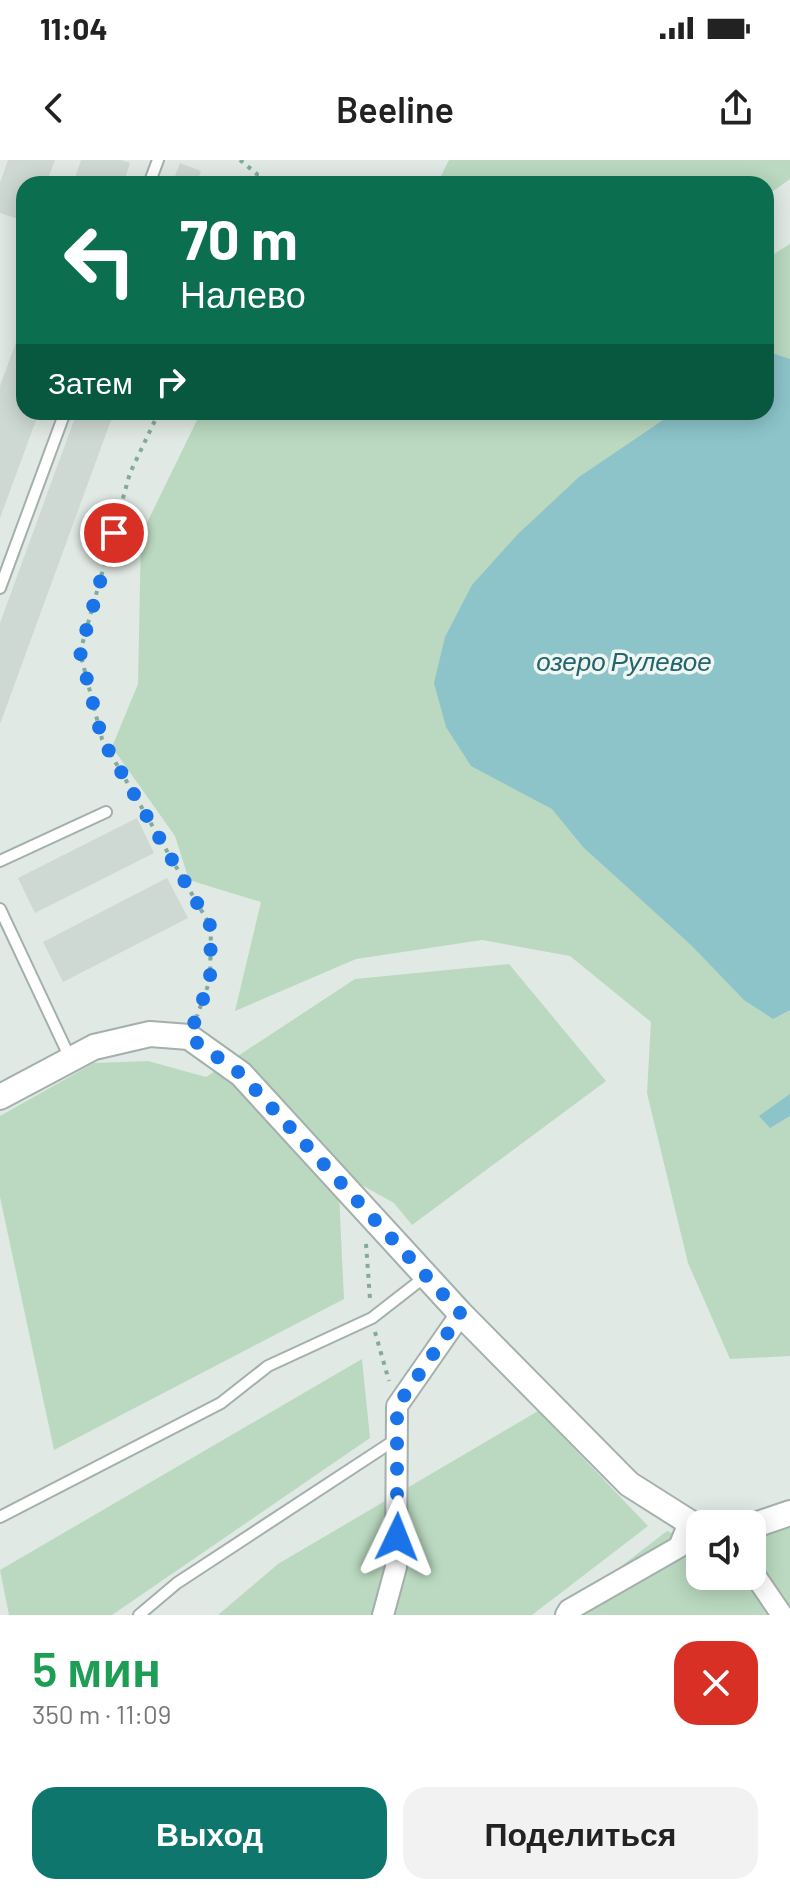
<!DOCTYPE html>
<html lang="ru">
<head>
<meta charset="utf-8">
<style>
  :root { --surface:#fff; --page:#f2f2f2; --text:#222; --muted:#767676; --accent:#0f766e }
  body { margin:0; font-family:Barlow,sans-serif; background:var(--page); color:var(--text); height:100vh; display:flex; flex-direction:column; font-size:30px; white-space:nowrap }
  * { box-sizing:border-box; margin:0 }
  p { font-size:26px; color:var(--muted) }
  .icon { flex:none; width:44px; height:44px; fill:none; stroke:currentColor; stroke-width:2; stroke-linecap:round; stroke-linejoin:round }
  .map { position:relative; height:1455px; overflow:hidden }
  .details { display:flex; flex-direction:column; background:var(--surface); flex:1 }
  .details>* { flex:none }
  .hud { position:absolute; left:16px; top:16px; width:758px; height:244px; border-radius:24px; box-shadow:0 4px 20px #0003; background:#0b6e4f; color:#fff; overflow:hidden }
  .tools { position:absolute; left:686px; top:1350px; display:grid; gap:16px }
  .tools a { display:grid; place-items:center; width:80px; height:80px; border-radius:16px; background:var(--surface); box-shadow:0 4px 20px #0003; font-size:40px }
  .pin { position:absolute; display:grid; place-items:center; width:68px; height:68px; color:#fff; margin:-34px; border:4px solid #fff; border-radius:50%; box-shadow:0 2px 8px #0007 }
  .me { position:absolute; width:88px; margin:-44px; rotate:2deg; stroke-linejoin:round; filter:drop-shadow(0 0 6px #0008) }
  .turn { display:flex; align-items:center; gap:28px; height:168px; padding:0 32px; font-size:36px }
  .turn .icon { width:104px; height:104px; stroke-width:2.5 }
  .turn b { display:block; font-size:56px; line-height:68px }
  .then { display:flex; align-items:center; height:76px; padding:0 32px; background:#0003; gap:16px; font-size:30px }
  .round { display:grid; place-items:center; flex:none; width:84px; height:84px; border-radius:24px; background:var(--page) }
  .headline { display:flex; align-items:center; justify-content:space-between; height:136px; padding:0 32px }
  h1 { font-size:48px; font-weight:600; line-height:60px; color:#1e9e55 }
  .primary-button { display:flex; gap:16px; margin-top:auto; padding:16px 32px }
  .primary-button a { flex:1; height:92px; border-radius:24px; background:var(--accent); color:#fff; font-size:32px; font-weight:600; line-height:92px; text-align:center }
  .primary-button a+a { background:var(--page); color:var(--text) }
  .status { display:flex; justify-content:space-between; align-items:center; height:56px; padding:0 40px; background:var(--surface); direction:ltr }
  .status svg { height:22px; fill:currentColor }
  header { display:flex; justify-content:space-between; align-items:center; height:104px; padding:0 32px; background:var(--surface); font-size:36px; font-weight:600 }
  .map>svg:first-child { display:block }
</style>
</head>
<body>
<div class="status"><b>11:04</b><svg viewBox="0 0 49 12"><path d="M0 12V9h3v3zM5 12V6h3v6zM10 12V3h3v9zM15 12V0h3v12zM26 1h20v11H26zM47 4h2v5h-2z"/></svg></div>
<header><svg class="icon" aria-label="back" viewBox="0 0 24 24"><path d="M15 5l-7 7 7 7"/></svg>Beeline<svg class="icon" aria-label="share" viewBox="0 0 24 24"><path d="M12 15V3M7 8l5-5 5 5M5 13v7h14v-7"/></svg></header>
<div class="map">
<svg width="790" height="1455" viewBox="0 0 790 1455">
  <rect width="100%" height="100%" fill="#e0e9e4"/>
  <!-- built -->
  <path fill="#ced9d3" d="M8 0H55L46 24H24V61L0 53V23Z
    M81 0H121L130 3 125 18 133 22 132 24H73Z
    M180 3 201 11 196 24H172Z
    M24 160V252H39L0 358V226Z
    M77 252H114L0 564V463Z
    M137 658 154 693 35 753 18 718Z
    M167 718 188 758 63 822 43 782Z"/>
  <!-- green -->
  <path fill="#bad9c0" d="M449 0H790V19L766 36V24H437Z
    M790 84V1196L730 1199 688 1103 647 933 651 862 570 796 482 780 356 799 235 851 261 742 189 720 175 676 112 587 138 524 141 375 201 252H766V99Z
    M509 804 606 921 412 1065 394 1043 338 1012 344 1139 54 1290 0 1037V956L94 903 148 901 206 917 355 819Z
    M362 1199 370 1278 112 1455H9L0 1410Z
    M538 1251 648 1366 532 1455H218L278 1404Z
    M790 1366V1455H558L667 1371 700 1385V1416H752V1381Z"/>
  <!-- water -->
  <path fill="#8cc4ca" d="M775 194 790 199V850L773 859 744 840 691 785 583 687 552 649 471 606 446 567 434 523 445 477 472 425 518 374 579 317 675 252H766V199Z
    M790 934V956L770 968 759 956Z"/>
  <g fill="none" stroke-linecap="round" stroke-linejoin="round">
    <!-- service casing -->
    <g stroke="#a3b0ab" stroke-width="14">
      <path id="service" d="M149 24 158 0
        M0 428 65 252
        M0 701 106 652
        M0 749 70 898
        M0 1357 221 1243 268 1206 372 1158 426 1116
        M139 1455 177 1423 398 1278"/>
    </g>
    <!-- minor casing -->
    <g stroke="#a3b0ab" stroke-width="24">
      <path id="minor" d="M752 1411 782 1455
        M383 1455 396 1407 397 1246 461 1154
        M566 1455 569 1450 679 1387 689 1363"/>
    </g>
    <!-- tertiary casing -->
    <g stroke="#a3b0ab" stroke-width="28">
      <path id="tertiary" d="M0 937 94 887 150 874 189 877 241 914 461 1154 629 1324 700 1369
        M752 1366 790 1353"/>
    </g>
    <!-- path -->
    <path stroke="#83aa9b" stroke-width="4" stroke-dasharray="4 6" stroke-linecap="butt" d="M240 0 257 14 255 24
      M159 252 130 313 80 492 102 579 211 767 210 820 197 856
      M366 1084 370 1139
      M375 1172 389 1221"/>
    <!-- service -->
    <use href="#service" stroke="#fff" stroke-width="10"/>
    <!-- minor -->
    <use href="#minor" stroke="#fff" stroke-width="20"/>
    <!-- tertiary -->
    <use href="#tertiary" stroke="#fff" stroke-width="24"/>
  </g>
  <g fill="none" stroke-linecap="round" stroke-linejoin="round">
    <!-- route -->
    <path stroke="#1a73e8" stroke-width="14" stroke-dasharray="0 25.2" d="M114 373 80 492 102 579 211 767 210 820 189 877 241 914 461 1154 397 1246V1377"/>
  </g>
  <g text-anchor="middle" stroke-width="7" stroke-linejoin="round" paint-order="stroke">
    <!-- water labels -->
    <g font-size="26" font-style="italic" fill="#22656e" stroke="#f0f6f2">
      <text x="624" y="511">озеро Рулевое</text>
    </g>
  </g>
</svg>
<div class="tools">
<a><svg class="icon" aria-label="sound" viewBox="0 0 24 24"><path d="M4 9h4l5-4v14l-5-4H4zM17 9q2 3 0 6"/></svg></a>
</div>
<div class="pin" style="left:114px;top:373px;background:#d93025"><svg class="icon" aria-label="arrive" viewBox="0 0 24 24"><path d="M6 21V4h12l-3 4 3 4H6"/></svg></div>
<svg class="me" style="left:397px;top:1377px" viewBox="-20 -20 40 40"><path d="M0-17L14 15 0 8-14 15z" fill="#1a73e8" stroke="#fff" stroke-width="4"/></svg>
<div class="hud">
<div class="turn"><svg class="icon" aria-label="left" viewBox="0 0 24 24"><path d="M17 20v-9H6M10 6l-5 5 5 5"/></svg><div><b>70 m</b>Налево</div></div>
<div class="then">Затем<svg class="icon" aria-label="right" viewBox="0 0 24 24"><path d="M7 20v-9h11M14 6l5 5-5 5"/></svg></div>
</div>
</div>
<section class="details">
<div class="headline"><div><h1>5 мин</h1><p>350 m · 11:09</p></div><a class="round" style="background:#d93025;color:#fff"><svg class="icon" aria-label="close" viewBox="0 0 24 24"><path d="M6 6l12 12M18 6L6 18"/></svg></a></div>
<div class="primary-button"><a>Выход</a><a>Поделиться</a></div>
</section>
</body>
</html>
